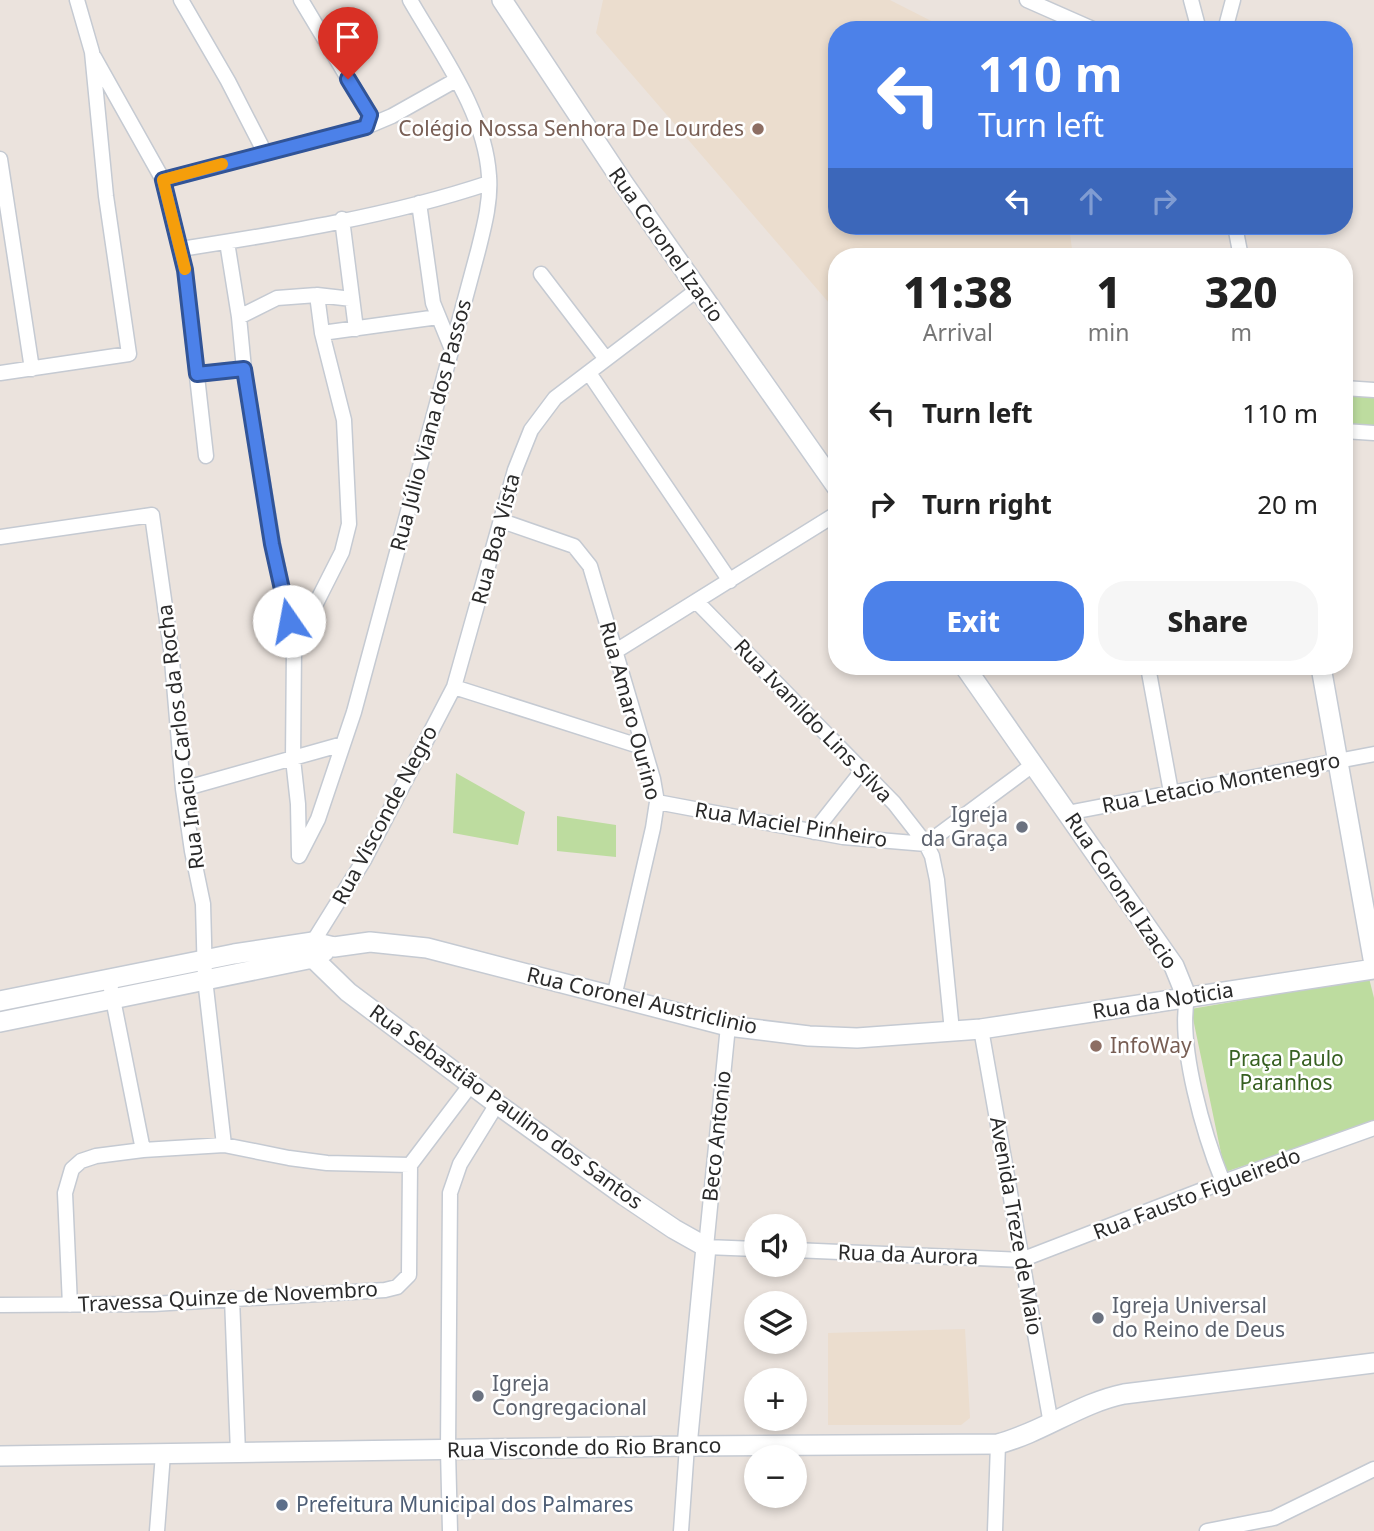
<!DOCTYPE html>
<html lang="en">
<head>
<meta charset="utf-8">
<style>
  :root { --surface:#fff; --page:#f6f6f6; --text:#222; --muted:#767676; --accent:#4c81e9 }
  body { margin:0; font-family:"Noto Sans",sans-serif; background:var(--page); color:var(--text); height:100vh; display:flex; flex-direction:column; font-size:26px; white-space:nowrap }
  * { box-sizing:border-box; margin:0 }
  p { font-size:23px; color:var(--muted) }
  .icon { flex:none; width:38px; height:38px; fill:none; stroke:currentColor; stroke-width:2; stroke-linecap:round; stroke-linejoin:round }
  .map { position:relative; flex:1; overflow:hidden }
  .sheet { position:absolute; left:828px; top:248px; width:525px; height:427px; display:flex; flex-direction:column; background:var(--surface); border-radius:28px; box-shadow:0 4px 10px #0003 }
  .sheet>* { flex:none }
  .top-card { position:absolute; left:828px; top:21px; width:525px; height:214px; border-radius:28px; box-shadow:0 4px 10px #0003; background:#4c81e9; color:#fff; overflow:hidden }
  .controls { position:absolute; left:744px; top:1214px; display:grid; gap:14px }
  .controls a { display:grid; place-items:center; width:63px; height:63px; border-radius:50%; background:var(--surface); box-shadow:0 4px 10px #0003; font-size:35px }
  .pin { position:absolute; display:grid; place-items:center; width:60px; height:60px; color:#fff; margin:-72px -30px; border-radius:50% 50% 50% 0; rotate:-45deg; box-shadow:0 0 7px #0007 }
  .pin .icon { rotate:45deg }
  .me { position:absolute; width:77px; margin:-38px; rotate:348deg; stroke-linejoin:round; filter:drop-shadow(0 0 5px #0008) }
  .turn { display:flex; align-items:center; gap:24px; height:147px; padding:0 35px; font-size:32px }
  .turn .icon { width:91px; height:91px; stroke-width:2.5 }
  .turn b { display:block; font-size:49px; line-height:60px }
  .lanes { display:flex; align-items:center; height:66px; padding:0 35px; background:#0003; justify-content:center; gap:35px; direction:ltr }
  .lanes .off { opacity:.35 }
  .eta { display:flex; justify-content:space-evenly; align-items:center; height:119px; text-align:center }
  .eta b { font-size:42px; font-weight:800; line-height:49px }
  .cta { display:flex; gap:14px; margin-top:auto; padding:14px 35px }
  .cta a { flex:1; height:80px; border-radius:28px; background:var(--accent); color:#fff; font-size:28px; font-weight:800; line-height:80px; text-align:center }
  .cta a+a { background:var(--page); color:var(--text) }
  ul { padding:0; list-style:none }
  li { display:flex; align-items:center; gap:21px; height:91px; padding:0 35px }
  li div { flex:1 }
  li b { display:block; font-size:26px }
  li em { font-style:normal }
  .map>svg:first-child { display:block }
</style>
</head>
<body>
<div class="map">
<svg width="1374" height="1531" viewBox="0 0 1374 1531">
  <rect width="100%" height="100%" fill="#ebe3dd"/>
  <!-- education -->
  <path fill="#ebddce" d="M603 0H890L949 30H836V226H1069L1073 257H836V311L596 33Z
    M965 1329 970 1418 961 1425H828V1333Z"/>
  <!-- green -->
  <path fill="#bddc9f" d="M1344 393 1374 395V428L1344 425Z
    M456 773 525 812 518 845 453 833Z
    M557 816 616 825V857L557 851Z
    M1369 978 1374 998V1123L1225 1172 1191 1009Z"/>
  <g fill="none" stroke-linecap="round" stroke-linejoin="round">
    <!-- street casing -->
    <g stroke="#c5cad2" stroke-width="17">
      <path id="street" d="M181 0 228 81 265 153
        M301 0 370 115 366 127
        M1027 0 1095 30
        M1191 0 1199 30
        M1225 30 1233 0
        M94 57 163 180 185 270 206 456
        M0 159 32 369
        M163 180 366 127 392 116 456 80
        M419 203 433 303 451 347
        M342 219 356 329
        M1235 226 1241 257
        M227 242 239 317 244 369 273 544 294 647 293 759 298 804 299 855
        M181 249C284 233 390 216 489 183
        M541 274 606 359
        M239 317 277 298 317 295 352 299
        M322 333 438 317
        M0 373 129 354 106 196 92 52 77 0
        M589 373 730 581
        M197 374 244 369
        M1344 388 1374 390
        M1344 431 1374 433
        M502 521 574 546 590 566 653 779 657 802 653 828 614 997
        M0 537 152 515 171 649 183 789 192 851 203 904 205 979 224 1145
        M696 601 894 803 926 844 932 856 937 880 952 1031
        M294 647 342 552 349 524 344 420 322 333 317 295
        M616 651 836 514
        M1148 667 1171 792
        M454 687 642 747
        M183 789 343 744
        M657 802 843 837 926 844
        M1067 813 1374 754
        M814 832 862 771
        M926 844 1034 764
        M299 856 318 819 354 712 478 251C484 227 491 201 489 176 485 112 441 54 410 0
        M313 942 364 860 454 687 515 470 531 430 555 398 697 290
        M109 979 143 1150
        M1187 998C1178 1047 1204 1135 1223 1182
        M728 1026 706 1247 756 1249
        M981 1029 1051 1424
        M794 1250 1021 1260 1223 1182 1374 1128
        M232 1298 238 1453
        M0 1305 153 1304 385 1290 397 1287 409 1275 410 1165 472 1083
        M70 1305 65 1193 72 1169 81 1161 96 1156 143 1150 224 1145 289 1158 327 1163 410 1165
        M157 1531 163 1454
        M450 1531 448 1450 450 1193 460 1164 497 1104
        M681 1531 687 1446
        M995 1531 998 1444
        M1207 1531 1274 1518 1374 1469"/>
    </g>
    <!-- secondary casing -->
    <g stroke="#c5cad2" stroke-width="22">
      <path id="secondary" d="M502 0 624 184 836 486
        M965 667 1174 966 1187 998
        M1321 667 1374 964
        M313 958 348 992 497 1104 625 1196 674 1229 706 1247 687 1446
        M0 1001 234 954 313 942 334 947 370 942 427 948 728 1026 809 1036 857 1038 981 1029 1374 969
        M0 1022 313 958 324 952
        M0 1456 687 1446 998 1444C1043 1432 1080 1403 1124 1394L1374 1363"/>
    </g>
    <!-- street -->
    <use href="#street" stroke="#fff" stroke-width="14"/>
    <!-- secondary -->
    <use href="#secondary" stroke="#fff" stroke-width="19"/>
  </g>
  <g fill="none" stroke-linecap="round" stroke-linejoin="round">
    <!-- route casing -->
    <g stroke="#315497" stroke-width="18">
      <path id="route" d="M289 621 272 544 244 369 197 374 185 270 163 180 366 127 370 115 348 79"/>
    </g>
    <!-- route -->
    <use href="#route" stroke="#4c81e9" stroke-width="12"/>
    <!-- slow -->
    <path stroke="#f59e0b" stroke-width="12" d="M185 269 163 180 222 164"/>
  </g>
  <!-- markers -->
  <g fill="#8d6e63" stroke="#fff" stroke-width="2.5">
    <circle cx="758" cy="129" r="7"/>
    <circle cx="1096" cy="1046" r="7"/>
  </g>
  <g fill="#6b7280" stroke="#fff" stroke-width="2.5">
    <circle cx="1022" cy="827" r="7"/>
    <circle cx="1098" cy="1318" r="7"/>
    <circle cx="478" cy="1396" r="7"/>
  </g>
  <circle fill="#5c6f8a" stroke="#fff" stroke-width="2.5" cx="282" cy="1505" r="7"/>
  <g text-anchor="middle" stroke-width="5" stroke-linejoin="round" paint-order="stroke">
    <!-- education labels -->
    <g font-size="21" fill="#785e54" stroke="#fff" text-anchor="end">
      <text x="744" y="136">Colégio Nossa Senhora De Lourdes</text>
      <text x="1110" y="1053" text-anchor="start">InfoWay</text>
    </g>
    <!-- street labels -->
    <g font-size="21" fill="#2a2a2a" stroke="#fff">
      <text transform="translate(666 245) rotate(55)" y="7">Rua Coronel Izacio</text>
      <text transform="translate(431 425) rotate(-75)" y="7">Rua Júlio Viana dos Passos</text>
      <text transform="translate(496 539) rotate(-75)" y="7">Rua Boa Vista</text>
      <text transform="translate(630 711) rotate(75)" y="7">Rua Amaro Ourino</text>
      <text transform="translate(813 721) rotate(46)" y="7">Rua Ivanildo Lins Silva</text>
      <text transform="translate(181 737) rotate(-97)" y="7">Rua Inacio Carlos da Rocha</text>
      <text transform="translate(1221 783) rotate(-11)" y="7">Rua Letacio Montenegro</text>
      <text transform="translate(385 815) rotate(-62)" y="7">Rua Visconde Negro</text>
      <text transform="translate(791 825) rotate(9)" y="7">Rua Maciel Pinheiro</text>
      <text transform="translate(1121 891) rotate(56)" y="7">Rua Coronel Izacio</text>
      <text transform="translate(642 1001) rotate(13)" y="7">Rua Coronel Austriclinio</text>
      <text transform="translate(1163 1001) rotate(-9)" y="7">Rua da Noticia</text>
      <text transform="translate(506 1107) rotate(36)" y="7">Rua Sebastião Paulino dos Santos</text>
      <text transform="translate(717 1136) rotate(-84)" y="7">Beco Antonio</text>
      <text transform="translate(1197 1194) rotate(-21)" y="7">Rua Fausto Figueiredo</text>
      <text transform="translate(1016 1226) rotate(80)" y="7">Avenida Treze de Maio</text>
      <text transform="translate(908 1255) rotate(2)" y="7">Rua da Aurora</text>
      <text transform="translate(228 1297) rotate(-3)" y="7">Travessa Quinze de Novembro</text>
      <text transform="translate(584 1448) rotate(-1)" y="7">Rua Visconde do Rio Branco</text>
    </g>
    <!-- worship labels -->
    <g font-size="21" fill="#5b616d" stroke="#fff" text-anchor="start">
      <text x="1008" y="822" text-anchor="end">Igreja<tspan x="1008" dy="24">da Graça</tspan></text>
      <text x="1112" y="1313">Igreja Universal<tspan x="1112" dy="24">do Reino de Deus</tspan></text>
      <text x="492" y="1391">Igreja<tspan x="492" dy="24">Congregacional</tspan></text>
    </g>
    <!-- park labels -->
    <g font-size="21" fill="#376021" stroke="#fff">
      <text x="1286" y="1066">Praça Paulo<tspan x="1286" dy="24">Paranhos</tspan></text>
    </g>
    <!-- service labels -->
    <g font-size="21" fill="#4e5e75" stroke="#fff" text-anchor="start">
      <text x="296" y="1512">Prefeitura Municipal dos Palmares</text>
    </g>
  </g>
</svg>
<div class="controls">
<a><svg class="icon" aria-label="sound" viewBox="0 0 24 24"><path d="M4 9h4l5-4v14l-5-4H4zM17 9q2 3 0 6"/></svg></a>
<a><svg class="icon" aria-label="layers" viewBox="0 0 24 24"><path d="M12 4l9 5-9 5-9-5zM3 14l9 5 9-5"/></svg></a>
<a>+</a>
<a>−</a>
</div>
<div class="pin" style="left:348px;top:79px;background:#d93025"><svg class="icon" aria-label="arrive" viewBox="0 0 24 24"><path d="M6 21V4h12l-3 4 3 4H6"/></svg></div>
<svg class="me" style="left:289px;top:621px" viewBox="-20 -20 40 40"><circle r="19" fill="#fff"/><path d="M0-13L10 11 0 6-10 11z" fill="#4c81e9"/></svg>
<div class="top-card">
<div class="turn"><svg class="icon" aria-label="left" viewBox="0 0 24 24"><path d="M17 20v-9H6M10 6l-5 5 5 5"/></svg><div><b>110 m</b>Turn left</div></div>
<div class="lanes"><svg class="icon" aria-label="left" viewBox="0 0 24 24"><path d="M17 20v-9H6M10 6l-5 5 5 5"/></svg><svg class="icon off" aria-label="ahead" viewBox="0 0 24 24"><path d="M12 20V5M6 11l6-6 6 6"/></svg><svg class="icon off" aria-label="right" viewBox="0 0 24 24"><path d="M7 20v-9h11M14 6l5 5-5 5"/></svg></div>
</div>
<section class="sheet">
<div class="eta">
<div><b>11:38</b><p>Arrival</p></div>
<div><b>1</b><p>min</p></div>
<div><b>320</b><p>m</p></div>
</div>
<ul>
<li><svg class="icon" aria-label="left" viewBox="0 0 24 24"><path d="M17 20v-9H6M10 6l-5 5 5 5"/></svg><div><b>Turn left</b></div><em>110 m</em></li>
<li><svg class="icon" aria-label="right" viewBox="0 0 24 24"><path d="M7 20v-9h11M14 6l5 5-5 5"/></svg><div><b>Turn right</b></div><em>20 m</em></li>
</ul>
<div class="cta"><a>Exit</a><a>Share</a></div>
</section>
</div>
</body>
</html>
